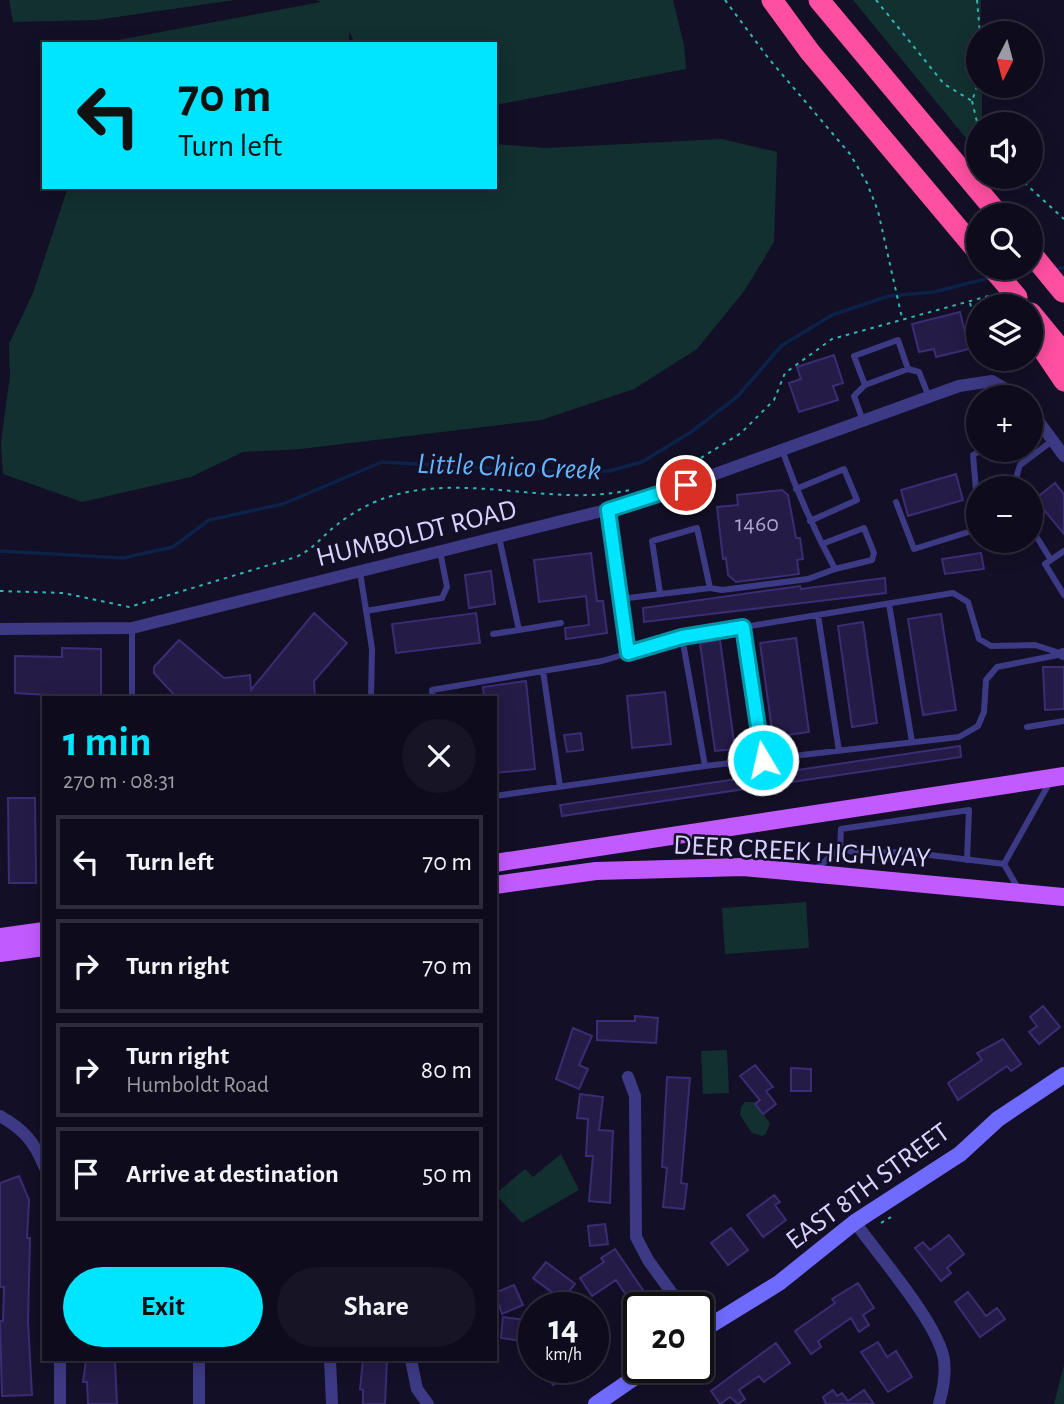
<!DOCTYPE html>
<html lang="en">
<head>
<meta charset="utf-8">
<style>
  :root { --surface:#0e0b1c; --page:#171425; --text:#f1f3f6; --muted:#9b9ba3; --line:#2e2b3b; --accent:#00e5ff }
  body { margin:0; font-family:"Alegreya Sans",sans-serif; background:var(--page); color:var(--text); height:100vh; display:flex; flex-direction:column; font-size:26px; white-space:nowrap }
  * { box-sizing:border-box; margin:0 }
  p { font-size:23px; color:var(--muted) }
  .icon { flex:none; width:38px; height:38px; fill:none; stroke:currentColor; stroke-width:2; stroke-linecap:round; stroke-linejoin:round }
  .map { position:relative; flex:1; overflow:hidden }
  .details { position:absolute; left:42px; top:696px; width:455px; height:665px; display:flex; flex-direction:column; background:var(--surface); border-radius:0px; box-shadow:0 4px 18px #0003,0 0 0 2px var(--line) }
  .details>* { flex:none }
  .top-card { position:absolute; left:42px; top:42px; width:455px; height:147px; border-radius:0px; box-shadow:0 4px 18px #0003,0 0 0 2px var(--line); background:#00e5ff; color:#111; overflow:hidden }
  .needle { width:46px; rotate:186deg }
  .fabs { position:absolute; left:966px; top:21px; display:grid; gap:14px }
  .fabs a { display:grid; place-items:center; width:77px; height:77px; border-radius:50%; background:var(--surface); box-shadow:0 4px 18px #0003,0 0 0 2px var(--line); font-size:35px }
  .speed { position:absolute; left:518px; top:1292px; display:flex; gap:14px; font-size:35px; font-weight:700; text-align:center }
  .speed>* { display:grid; place-content:center; width:91px; height:91px; border-radius:50%; background:var(--surface); box-shadow:0 4px 18px #0003,0 0 0 2px var(--line); line-height:1 }
  .speed small { font-size:18px; font-weight:400 }
  .speed .limit { border:4px solid #111; border-radius:10px; background:#fff; color:#111 }
  .pin { position:absolute; display:grid; place-items:center; width:60px; height:60px; color:#fff; margin:-30px; border:4px solid #fff; border-radius:50%; box-shadow:0 2px 7px #0007 }
  .me { position:absolute; width:77px; margin:-38px; rotate:351deg; stroke-linejoin:round; filter:drop-shadow(0 0 5px #0008) }
  .turn { display:flex; align-items:center; gap:24px; height:147px; padding:0 21px; font-size:32px }
  .turn .icon { width:91px; height:91px; stroke-width:2.5 }
  .turn b { display:block; font-size:49px; line-height:60px }
  .round { display:grid; place-items:center; flex:none; width:74px; height:74px; border-radius:37px; background:var(--page) }
  .overview { display:flex; align-items:center; justify-content:space-between; height:119px; padding:0 21px }
  h1 { font-size:42px; font-weight:700; line-height:52px; color:var(--accent) }
  .primary-button { display:flex; gap:14px; margin-top:auto; padding:14px 21px }
  .primary-button a { flex:1; height:80px; border-radius:42px; background:var(--accent); color:#111; font-size:28px; font-weight:700; line-height:80px; text-align:center }
  .primary-button a+a { background:var(--page); color:var(--text) }
  ul { padding:0; list-style:none }
  li { display:flex; align-items:center; gap:21px; height:94px; margin:0 14px 10px; padding:0 7px; border:4px solid var(--line); border-radius:0px }
  li div { flex:1 }
  li b { display:block; font-size:26px }
  li em { font-style:normal }
  .map>svg:first-child { display:block }
</style>
</head>
<body>
<div class="map">
<svg width="1064" height="1404" viewBox="0 0 1064 1404">
  <rect width="100%" height="100%" fill="#130f26"/>
  <!-- green -->
  <path fill="#12302f" d="M9 0H235L96 20 13 22Z
    M317 0H673L684 45 686 69 495 105V44H355L349 31V44H96L321 2Z
    M853 0H981L978 86H982V124H978V153Z
    M722 139 777 152 774 242 745 290 697 349 634 389 541 420 301 449 243 452 191 477 82 502 3 474 1 442 10 376 9 344 33 293 68 187H495V144L546 148Z
    M806 902 809 948 725 954 722 908Z
    M727 1050 729 1093 703 1094 701 1051Z
    M745 1102H754L770 1123 766 1134 762 1136 752 1133 740 1115 741 1107Z
    M561 1154 579 1190 522 1223 495 1194 525 1169 533 1177Z
    M1064 1365V1404H1054Z"/>
  <g fill="none" stroke-linecap="round" stroke-linejoin="round">
    <!-- stream -->
    <path stroke="#0c2248" stroke-width="3.5" d="M1055 269 1064 268
      M1007 275 1034 271
      M0 551 123 558 173 547 209 520 283 504 382 462 559 472 609 471 642 462 691 432 737 397 781 346 832 315 889 296 934 292 989 278"/>
  </g>
  <!-- building -->
  <path fill="#241b47" stroke="#3b2d73" stroke-width="2" d="M960 312 969 349 936 357 934 349 919 352 912 324Z
    M834 355 843 383 833 386 838 400 799 412 789 383 801 379 797 367Z
    M956 474 963 500 908 516 901 490Z
    M1055 483 1064 494V534L1035 499Z
    M782 490 788 495 796 538H800L803 559 797 560 799 574 736 582 728 575 726 558 723 559 717 507 738 505 737 495Z
    M591 553 597 601H603L607 633 566 639 565 628 589 625 586 596 539 602 534 560Z
    M981 553 984 569 945 574 942 559Z
    M491 571 495 604 469 608 465 575Z
    M885 578 886 593 644 622 643 608 800 586 801 589Z
    M314 613 347 643 314 681 315 698H177L154 673V667L179 640 224 678 250 675 251 690Z
    M476 613 480 643 396 653 392 624Z
    M941 614 956 710 923 715 908 619Z
    M863 622 877 723 852 727 838 626Z
    M796 638 809 732 773 737 760 643Z
    M720 640 735 749 715 751 700 643Z
    M62 648 101 649V698L15 693V656L62 657Z
    M1043 667H1064V709L1045 710Z
    M526 681 535 769 495 773V698H484L483 687Z
    M665 692 671 744 632 748 627 696Z
    M581 733 583 750 567 752 564 735Z
    M960 746 961 757 562 816 560 805Z
    M8 798H35L36 883H9Z
    M1043 1006 1060 1027 1039 1044 1029 1032 1037 1026 1030 1017Z
    M635 1016 658 1018 656 1043 597 1040V1021H635Z
    M573 1028 592 1036 579 1065 588 1069 579 1089 556 1079Z
    M1003 1039 1021 1064 1011 1071 1007 1066 958 1100 948 1083 982 1060 977 1053Z
    M755 1065 773 1087 766 1091 776 1104 763 1114 755 1104 760 1100 740 1076Z
    M791 1068 811 1069V1091H791Z
    M667 1077 690 1078 681 1183 687 1184 684 1209 663 1207 667 1168 662 1167Z
    M580 1094 603 1097 599 1130 613 1131 610 1203 589 1201 593 1156H586L588 1119 577 1118Z
    M19 1176 29 1200 27 1238H30L28 1321 32 1395 2 1396 0 1321H3L4 1287H0V1183Z
    M774 1195 780 1202 775 1205 786 1220 763 1237 747 1215Z
    M605 1224 608 1244 590 1246 588 1226Z
    M731 1228 748 1250 728 1265 711 1243Z
    M949 1235 964 1254 947 1268 951 1273 941 1281 915 1248 923 1242 930 1250Z
    M615 1249 647 1296 649 1294 658 1307H634L616 1280 592 1296 580 1278 604 1262 601 1258Z
    M546 1262 575 1284 562 1300 533 1278Z
    M858 1283 874 1308 863 1315 869 1325 859 1332 851 1318 818 1341 821 1347 811 1354 795 1331 835 1303 832 1299Z
    M514 1285 523 1305 502 1314 495 1293Z
    M968 1292 986 1316 997 1308 1005 1319 980 1337 955 1302Z
    M503 1317 526 1320 524 1341 501 1338Z
    M878 1342 887 1357 896 1351 912 1377 888 1392 861 1352Z
    M776 1343 790 1363 764 1382 759 1376 739 1390 745 1399 738 1404 730 1397 720 1404 711 1391Z
    M86 1360H115L117 1404H88L87 1382H83Z
    M363 1360H387L385 1404H363V1390L360 1389Z
    M541 1367H565L570 1374 553 1385Z
    M833 1390 837 1396 842 1393 848 1401 864 1390 874 1404H826L823 1397Z"/>
  <g fill="none" stroke-linecap="round" stroke-linejoin="round">
    <!-- path -->
    <path stroke="#2fb8b0" stroke-width="2" stroke-dasharray="3.5 5" stroke-linecap="butt" d="M725 0 769 59 850 154 867 183 878 211 902 318
      M876 0 944 84 972 101 978 84
      M977 0 980 33
      M972 101 978 126
      M1018 177 1064 219
      M970 303 978 331
      M991 359 993 368
      M672 476 741 433 774 400 785 373 832 339 992 295
      M0 591 63 593 129 607 296 557C314 549 323 535 338 524 350 514 370 503 385 498 465 471 550 508 630 490
      M881 1223 891 1217
      M698 1351 706 1346
      M660 1377 676 1367"/>
    <!-- lane -->
    <path stroke="#3d3a85" stroke-width="6" d="M908 369 919 372 929 397
      M863 421 854 396 865 385 854 356 898 340 908 369 865 385
      M782 450C797 492 814 530 835 569L872 560 874 553 864 528 822 544
      M1013 488 1020 465 1052 441
      M796 489 844 469 857 500 810 521
      M896 502 914 549 978 529
      M608 510 628 653
      M978 513 973 455 982 450
      M1031 528 1051 560
      M499 537 519 630 561 623
      M1064 551 1045 564 1064 595
      M360 572 372 649 371 698
      M660 593 652 541 697 528 710 588 722 590 808 579 835 569
      M953 593 968 602 979 639 991 646 1035 645 1063 654 997 667 986 680 984 712 978 726 959 737 705 766 682 637Z
      M620 599 710 588
      M889 604 912 742
      M366 611 442 598 447 587 440 551
      M818 615 839 751
      M743 627 763 760
      M132 628V698
      M493 634 519 630
      M543 671 560 787
      M433 698 432 690 602 661 682 637
      M1027 727 1064 721
      M44 745V756
      M495 796 705 766
      M840 848 857 853 905 852 1004 864
      M1004 864 1051 780
      M1004 864 1019 890
      M816 869 840 848 841 829 969 810 967 860"/>
    <!-- street -->
    <path stroke="#3d3a85" stroke-width="12" d="M1031 411 1064 456
      M0 629 132 628 638 502 959 386 992 381 1019 397
      M1063 654H1064
      M628 1077 635 1096 636 1237 648 1260 682 1307
      M0 1116C23 1129 34 1141 44 1166
      M855 1222C878 1255 939 1324 944 1360 946 1375 943 1390 939 1404
      M60 1360V1404
      M199 1360V1404
      M330 1360 332 1404
      M411 1360 417 1389 428 1404"/>
    <!-- secondary -->
    <path stroke="#6f6bff" stroke-width="16" d="M698 1333 779 1283 855 1222 960 1154 998 1119 1064 1075
      M596 1404 650 1367"/>
    <!-- primary -->
    <path stroke="#c25bff" stroke-width="18" d="M495 863 1064 776
      M495 885 596 871 743 867 1064 897
      M0 937 44 931
      M0 953 44 947"/>
    <!-- highway -->
    <path stroke="#ff4fa3" stroke-width="21" d="M772 0 810 52 978 252
      M819 0 999 215
      M1031 313 1064 353
      M1031 332 1064 381"/>
    <!-- highway-bridge -->
    <path stroke="#ff4fa3" stroke-width="21" d="M1031 253 1063 292
      M992 268 1017 297"/>
  </g>
  <g fill="none" stroke-linecap="round" stroke-linejoin="round">
    <!-- route casing -->
    <g stroke="#0095a6" stroke-width="18">
      <path id="route" d="M686 485 608 510 628 653 682 637 743 627 763 760"/>
    </g>
    <!-- route -->
    <use href="#route" stroke="#00e5ff" stroke-width="12"/>
  </g>
  <g text-anchor="middle" stroke-width="5" stroke-linejoin="round" paint-order="stroke">
    <!-- number labels -->
    <g font-size="24" fill="#aca6d1">
      <text x="757" y="531">1460</text>
    </g>
    <!-- street labels -->
    <g font-size="28" fill="#d9d4ff" stroke="#130f26">
      <text transform="translate(416 532) rotate(-14)" y="10">HUMBOLDT ROAD</text>
      <text transform="translate(802 850) rotate(3)" y="10">DEER CREEK HIGHWAY</text>
      <text transform="translate(867 1185) rotate(-36)" y="10">EAST 8TH STREET</text>
    </g>
    <!-- water labels -->
    <g font-size="30" font-style="italic" fill="#62b6ff" stroke="#130f26">
      <text transform="translate(509 466) rotate(2)" y="10">Little Chico Creek</text>
    </g>
  </g>
</svg>
<div class="fabs">
<a><svg class="needle" viewBox="-14 -14 28 28"><path d="M0-13l5 13h-10z" fill="#e53935"/><path d="M0 13l5-13h-10z" fill="#9b9ba3"/></svg></a>
<a><svg class="icon" aria-label="sound" viewBox="0 0 24 24"><path d="M4 9h4l5-4v14l-5-4H4zM17 9q2 3 0 6"/></svg></a>
<a><svg class="icon" aria-label="search" viewBox="0 0 24 24"><circle cx="10" cy="10" r="6"/><path d="M15 15l6 6"/></svg></a>
<a><svg class="icon" aria-label="layers" viewBox="0 0 24 24"><path d="M12 4l9 5-9 5-9-5zM3 14l9 5 9-5"/></svg></a>
<a>+</a>
<a>−</a>
</div>
<div class="speed"><div>14<small>km/h</small></div><div class="limit">20</div></div>
<div class="pin" style="left:686px;top:485px;background:#d93025"><svg class="icon" aria-label="arrive" viewBox="0 0 24 24"><path d="M6 21V4h12l-3 4 3 4H6"/></svg></div>
<svg class="me" style="left:763px;top:760px" viewBox="-20 -20 40 40"><circle r="17" fill="#00e5ff" stroke="#fff" stroke-width="3"/><path d="M0-11L8 9 0 5-8 9z" fill="#fff"/></svg>
<div class="top-card">
<div class="turn"><svg class="icon" aria-label="left" viewBox="0 0 24 24"><path d="M17 20v-9H6M10 6l-5 5 5 5"/></svg><div><b>70 m</b>Turn left</div></div>
</div>
<section class="details">
<div class="overview"><div><h1>1 min</h1><p>270 m · 08:31</p></div><a class="round"><svg class="icon" aria-label="close" viewBox="0 0 24 24"><path d="M6 6l12 12M18 6L6 18"/></svg></a></div>
<ul>
<li><svg class="icon" aria-label="left" viewBox="0 0 24 24"><path d="M17 20v-9H6M10 6l-5 5 5 5"/></svg><div><b>Turn left</b></div><em>70 m</em></li>
<li><svg class="icon" aria-label="right" viewBox="0 0 24 24"><path d="M7 20v-9h11M14 6l5 5-5 5"/></svg><div><b>Turn right</b></div><em>70 m</em></li>
<li><svg class="icon" aria-label="right" viewBox="0 0 24 24"><path d="M7 20v-9h11M14 6l5 5-5 5"/></svg><div><b>Turn right</b><p>Humboldt Road</p></div><em>80 m</em></li>
<li><svg class="icon" aria-label="arrive" viewBox="0 0 24 24"><path d="M6 21V4h12l-3 4 3 4H6"/></svg><div><b>Arrive at destination</b></div><em>50 m</em></li>
</ul>
<div class="primary-button"><a>Exit</a><a>Share</a></div>
</section>
</div>
</body>
</html>
